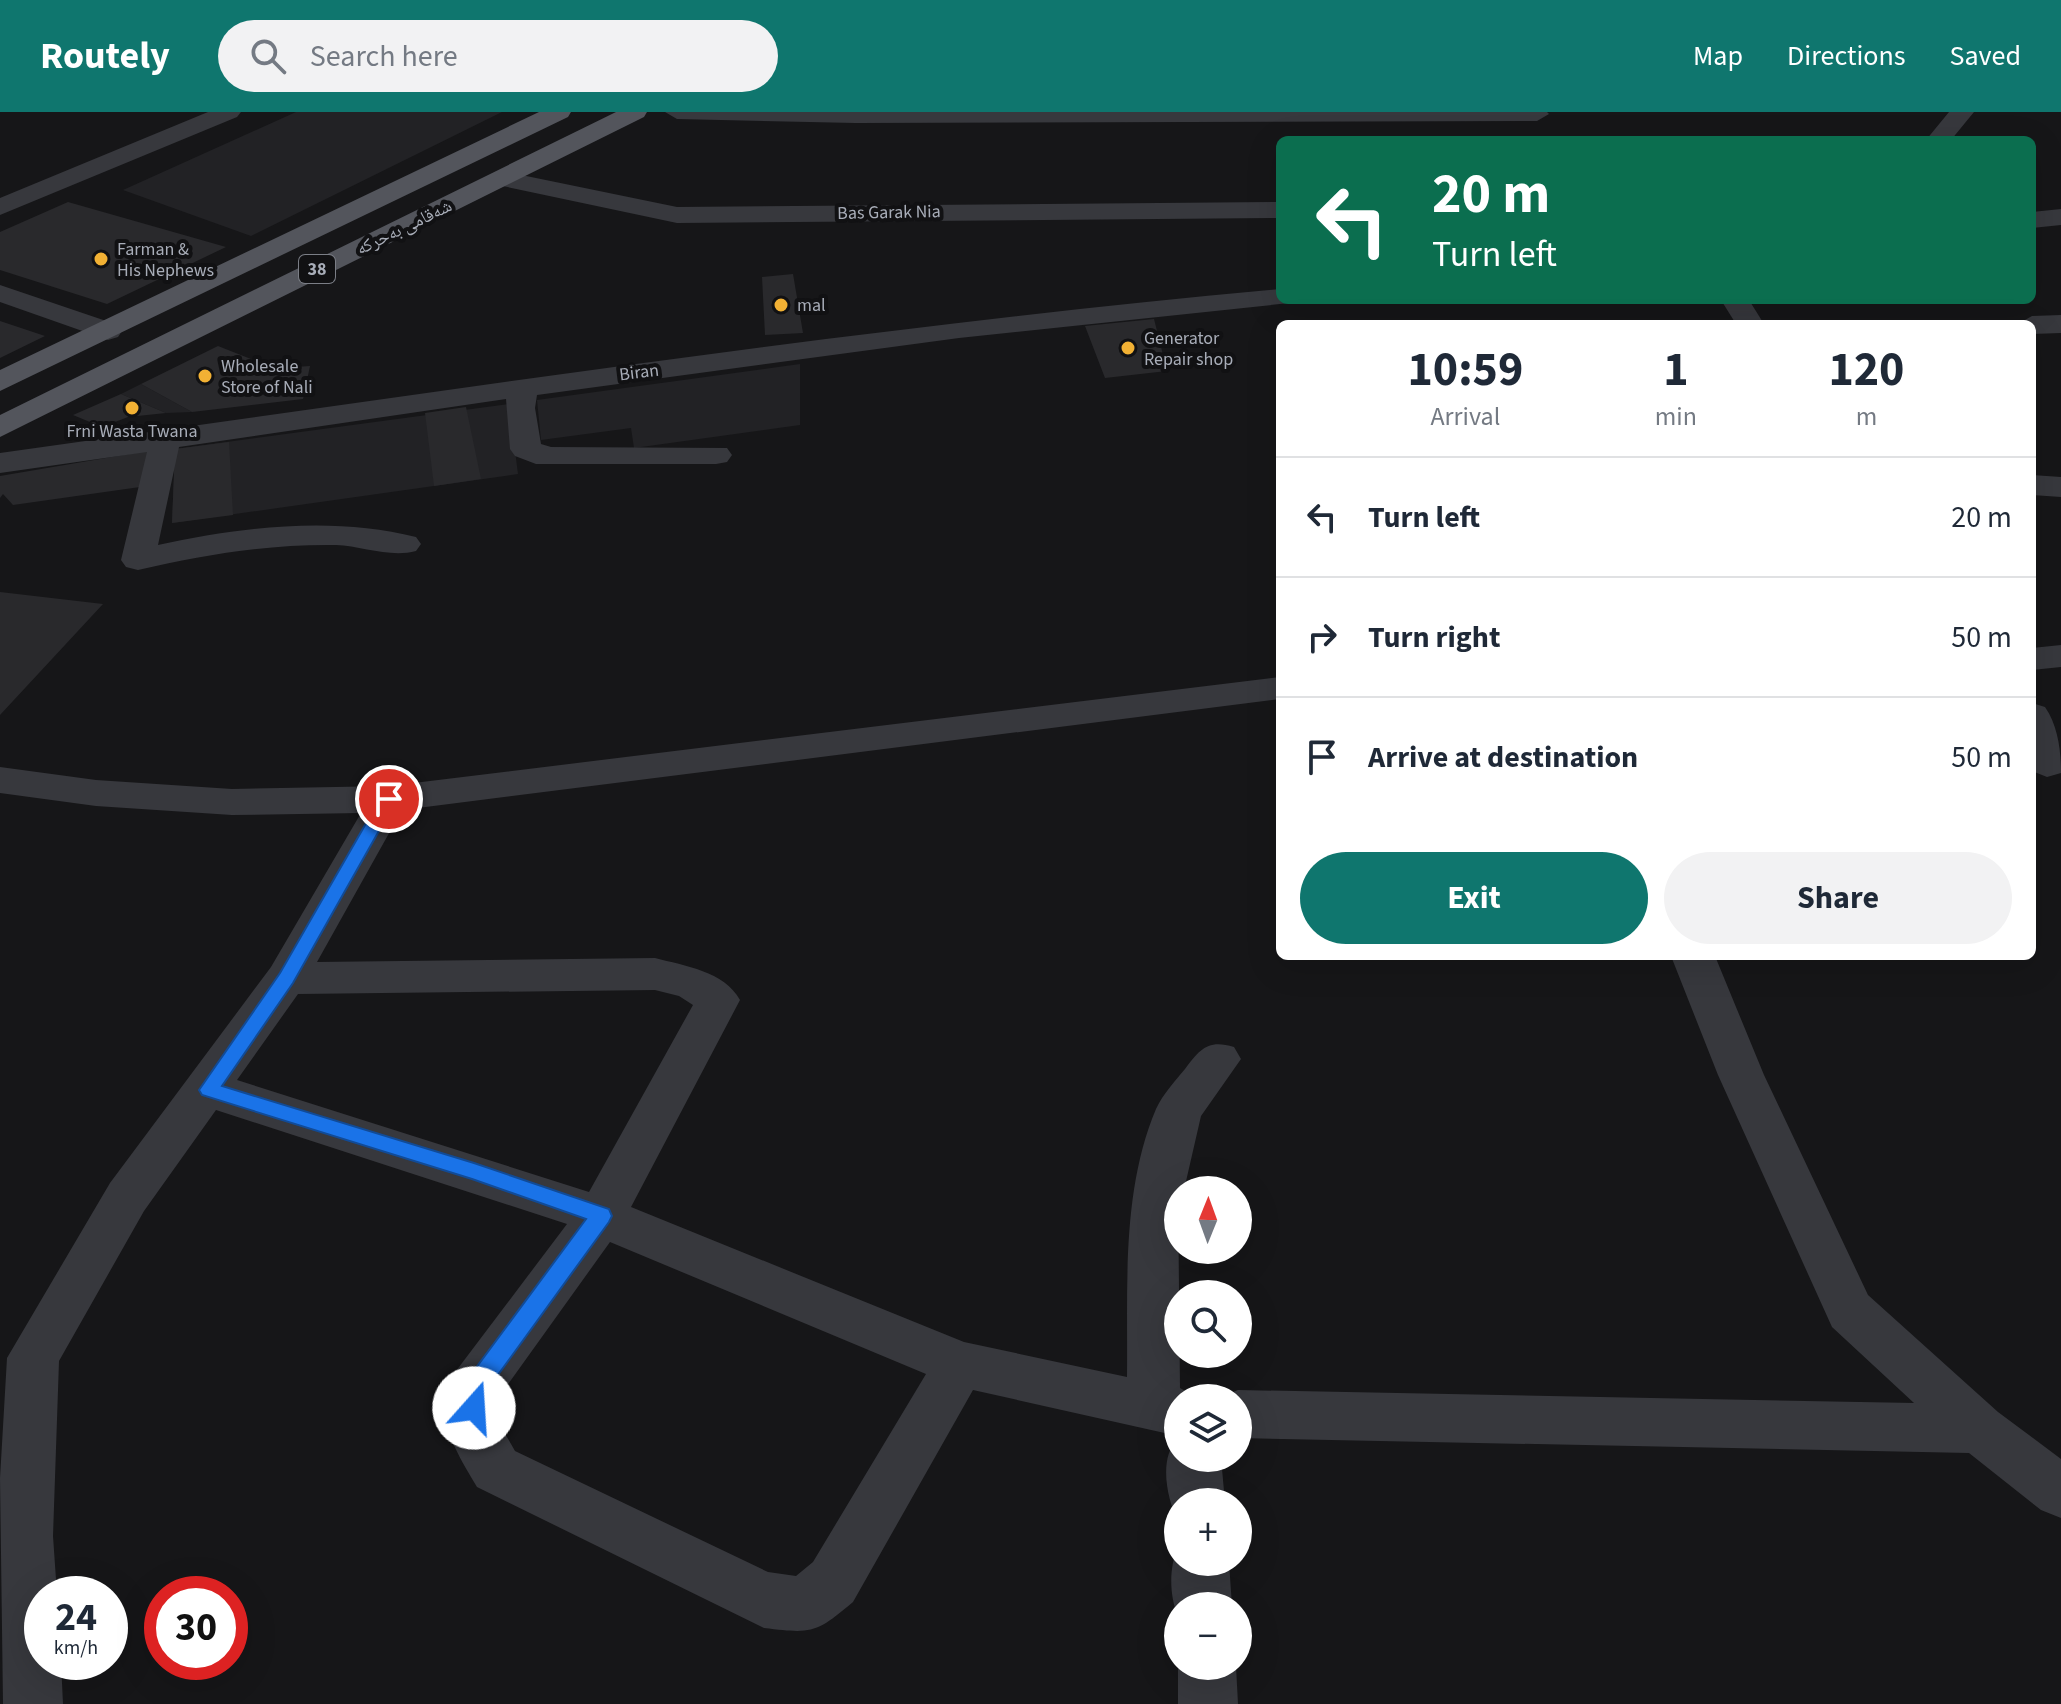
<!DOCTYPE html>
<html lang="en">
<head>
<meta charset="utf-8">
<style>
  :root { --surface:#fff; --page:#f2f2f3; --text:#1f2937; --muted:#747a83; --line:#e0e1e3; --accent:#0f766e }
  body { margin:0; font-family:"Source Sans 3","Noto Naskh Arabic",sans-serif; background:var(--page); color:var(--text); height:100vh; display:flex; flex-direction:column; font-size:30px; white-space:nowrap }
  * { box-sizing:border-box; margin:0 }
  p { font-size:26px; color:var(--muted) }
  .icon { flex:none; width:44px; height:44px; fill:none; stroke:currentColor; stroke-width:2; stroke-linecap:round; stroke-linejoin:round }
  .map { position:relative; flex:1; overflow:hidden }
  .drawer { position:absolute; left:1276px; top:208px; width:760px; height:640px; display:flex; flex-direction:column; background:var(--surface); border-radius:12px; box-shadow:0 8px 32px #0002 }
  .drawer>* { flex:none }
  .banner { position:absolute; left:1276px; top:24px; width:760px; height:168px; border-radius:12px; box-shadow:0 8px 32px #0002; background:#0b6e4f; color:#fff; overflow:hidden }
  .needle { width:52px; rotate:1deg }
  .controls { position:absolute; left:1164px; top:1064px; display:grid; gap:16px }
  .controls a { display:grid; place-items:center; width:88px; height:88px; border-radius:50%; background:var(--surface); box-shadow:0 8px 32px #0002; font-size:40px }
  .speed { position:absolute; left:24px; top:1464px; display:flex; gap:16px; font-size:40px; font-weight:700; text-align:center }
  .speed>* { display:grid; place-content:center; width:104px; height:104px; border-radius:50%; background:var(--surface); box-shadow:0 8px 32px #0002; line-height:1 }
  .speed small { font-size:20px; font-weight:400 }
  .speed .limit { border:12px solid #d22; background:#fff; color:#111 }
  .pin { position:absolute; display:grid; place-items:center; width:68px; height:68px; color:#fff; margin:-34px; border:4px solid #fff; border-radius:50%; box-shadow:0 2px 8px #0007 }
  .me { position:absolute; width:88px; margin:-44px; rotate:19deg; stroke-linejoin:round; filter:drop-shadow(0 0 6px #0008) }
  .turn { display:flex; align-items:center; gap:28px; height:168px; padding:0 24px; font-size:36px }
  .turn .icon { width:104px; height:104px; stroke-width:2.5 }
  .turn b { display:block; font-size:56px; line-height:68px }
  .eta { display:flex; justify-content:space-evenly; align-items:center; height:136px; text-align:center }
  .eta b { font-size:48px; font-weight:700; line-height:56px }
  .cta { display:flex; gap:16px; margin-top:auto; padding:16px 24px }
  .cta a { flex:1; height:92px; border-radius:48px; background:var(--accent); color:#fff; font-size:32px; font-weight:700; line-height:92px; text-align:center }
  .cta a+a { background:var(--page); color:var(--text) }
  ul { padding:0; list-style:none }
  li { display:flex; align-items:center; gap:24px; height:120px; padding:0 24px; border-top:2px solid var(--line) }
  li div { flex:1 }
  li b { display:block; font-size:30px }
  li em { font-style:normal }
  header { display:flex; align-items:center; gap:48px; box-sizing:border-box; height:112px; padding:0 40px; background:var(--accent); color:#fff }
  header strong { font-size:38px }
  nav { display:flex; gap:44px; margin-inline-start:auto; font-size:28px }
  .search { width:560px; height:72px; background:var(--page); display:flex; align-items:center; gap:20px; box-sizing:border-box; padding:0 28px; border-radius:44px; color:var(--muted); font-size:30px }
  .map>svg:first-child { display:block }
</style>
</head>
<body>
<header>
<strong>Routely</strong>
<div class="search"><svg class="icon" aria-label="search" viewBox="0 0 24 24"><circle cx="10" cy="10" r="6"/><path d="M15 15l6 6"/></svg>Search here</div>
<nav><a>Map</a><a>Directions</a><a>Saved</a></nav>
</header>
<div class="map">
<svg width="2061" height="1592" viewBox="0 0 2061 1592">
  <rect width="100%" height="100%" fill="#161618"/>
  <!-- built -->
  <path fill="#222225" d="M296 0H502L251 124 123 78Z
    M800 252V313L634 336 631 316 541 328 537 288Z
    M141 272 192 300 166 301 121 282Z
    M509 292 518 362 172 411 175 337Z"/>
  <!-- building -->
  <path fill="#29292c" d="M68 90 226 135 107 192 0 158V120Z
    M793 162 803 221 765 223 762 165Z
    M1154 207 1167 259 1105 266 1085 214Z
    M0 209 45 224 0 246Z
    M218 234 269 254 266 257 310 254 303 287 192 300 141 272Z
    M121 282 166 301 128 305 102 315 73 303Z
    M466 295 481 367 434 374 425 301Z
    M229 330 233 403 172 411 175 337Z
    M147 339 151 356 140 375 13 393 3 382 0 386V364Z
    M0 480 103 492 0 603Z"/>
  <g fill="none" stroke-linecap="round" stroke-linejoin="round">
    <!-- minor -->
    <path fill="#37383d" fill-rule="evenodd" d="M208 0H241L237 5 0 103V86Z
      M665 0H1547L1549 2 1537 9 856 11 677 7Z
      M1949 0H1974L1951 28H1926Z
      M502 59 677 95 1280 90V106L677 111 493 72 489 67Z
      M2061 97V113L2032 116V100Z
      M0 173 118 213 122 219 118 225 108 228 0 190Z
      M1280 177V188H1292L1290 191 959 226 537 283 535 296 541 332 551 335 727 336 732 343 727 350 716 352H536L515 344 510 337 506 287 179 335 158 433C241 415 332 404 416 425L421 432 416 439C390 446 362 434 336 433 268 432 203 443 138 458L126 455 121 448 147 340 0 361V341C427 282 850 216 1280 177Z
      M1721 188H1749L1764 212H1736Z
      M2061 203V221L2032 222V212H2018L2032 204Z
      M2032 363 2061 365V385L2032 383Z
      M2061 533V555L2032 558V536Z
      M1280 565V587L402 698 317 850 655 846C685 854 724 859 740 888L631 1095 964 1230 1127 1265C1128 1177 1121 1080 1156 997 1163 982 1175 969 1185 957 1200 937 1208 927 1234 935L1241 947 1201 1004 1184 1078H1178L1180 1276 1198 1286H1178V1324L973 1278 853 1490C816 1521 813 1522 764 1516L477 1375C453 1334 434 1307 456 1259L567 1112 216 998 144 1099 59 1249 53 1424 57 1482H42V1550H61L63 1592H3L0 1366 7 1246 110 1071 271 855 361 701 232 703 96 694 0 681V655L96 668 232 677 389 674ZM655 878 679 884 693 893 589 1080 237 968 298 882ZM610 1130 926 1262 813 1450 796 1464 768 1460 515 1339 500 1313 501 1282Z
      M2032 591 2045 595C2058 614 2061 638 2061 661L2047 665 2032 659Z
      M1671 844H1715L1764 963 1868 1183 1998 1300 2061 1347V1406L2041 1398 1969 1341 1238 1326V1286H1218L1238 1278 1914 1291 1832 1215 1718 963Z
      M1178 1327V1346H1221L1225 1390H1178V1409C1167 1388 1158 1345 1178 1327Z
      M1178 1435V1450H1229L1232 1494H1178V1504C1169 1483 1169 1455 1178 1435Z
      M1178 1550V1554H1236L1238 1592H1178Z"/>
    <!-- primary -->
    <path fill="#53555c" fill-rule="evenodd" d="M539 0H571L568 5 0 279V258Z
      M616 0H647L644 5 0 325V303Z"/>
  </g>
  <!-- route -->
  <path fill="#1a73e8" stroke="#114b97" stroke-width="2" d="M389 681 397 687 293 871 222 974 474 1051 609 1097 612 1104 609 1110 487 1278 482 1304 474 1307 466 1304 463 1296 467 1268 586 1107 472 1067 202 983 199 978 280 861 380 687Z"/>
  <!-- markers -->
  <g fill="#f2b134" stroke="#111113" stroke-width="3">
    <circle cx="101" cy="147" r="8"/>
    <circle cx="781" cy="193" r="8"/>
    <circle cx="1128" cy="236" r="8"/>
    <circle cx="205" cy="264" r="8"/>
    <circle cx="132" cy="296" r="8"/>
  </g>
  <g text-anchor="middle" stroke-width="8" stroke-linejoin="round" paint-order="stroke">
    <!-- far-street labels -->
    <g font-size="18" fill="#a8adb8" stroke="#111113">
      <text transform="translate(889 100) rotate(-1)" y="6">Bas Garak Nia</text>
      <text transform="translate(404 115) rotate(-26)" y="6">شەقامی بەحرکە</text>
      <text transform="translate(639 260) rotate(-7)" y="6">Biran</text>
    </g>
    <!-- far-poi labels -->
    <g font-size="18" fill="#a8adb8" stroke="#111113" text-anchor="start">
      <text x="117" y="143">Farman &amp;<tspan x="117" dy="21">His Nephews</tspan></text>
      <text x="797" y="199">mal</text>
      <text x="1144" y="232">Generator<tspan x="1144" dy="21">Repair shop</tspan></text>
      <text x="221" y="260">Wholesale<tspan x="221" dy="21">Store of Nali</tspan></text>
      <text x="132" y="325" text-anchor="middle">Frni Wasta Twana</text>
    </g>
    <!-- shield labels -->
    <rect fill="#111113" stroke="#7b7e86" stroke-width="2" x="299" y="143" width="36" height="28" rx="6"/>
    <g font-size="18" font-weight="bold" fill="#a8adb8">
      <text x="317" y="163">38</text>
    </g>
  </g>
</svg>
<div class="controls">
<a><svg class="needle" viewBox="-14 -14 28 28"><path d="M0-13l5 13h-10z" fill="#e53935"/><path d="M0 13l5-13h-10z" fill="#747a83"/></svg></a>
<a><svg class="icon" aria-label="search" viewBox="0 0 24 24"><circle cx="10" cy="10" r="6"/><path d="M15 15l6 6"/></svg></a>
<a><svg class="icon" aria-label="layers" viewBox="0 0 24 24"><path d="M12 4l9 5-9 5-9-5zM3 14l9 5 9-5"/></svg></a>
<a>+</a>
<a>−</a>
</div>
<div class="speed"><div>24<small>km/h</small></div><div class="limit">30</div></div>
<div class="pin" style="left:389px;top:687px;background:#d93025"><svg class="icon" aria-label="arrive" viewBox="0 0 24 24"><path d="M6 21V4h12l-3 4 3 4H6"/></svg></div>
<svg class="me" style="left:474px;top:1296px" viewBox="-20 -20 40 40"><circle r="19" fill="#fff"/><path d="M0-13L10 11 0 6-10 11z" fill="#1a73e8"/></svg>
<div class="banner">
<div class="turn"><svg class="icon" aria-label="left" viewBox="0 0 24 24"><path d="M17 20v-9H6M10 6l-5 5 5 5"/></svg><div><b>20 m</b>Turn left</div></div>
</div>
<section class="drawer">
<div class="eta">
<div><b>10:59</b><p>Arrival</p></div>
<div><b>1</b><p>min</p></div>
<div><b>120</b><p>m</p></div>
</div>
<ul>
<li><svg class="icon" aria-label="left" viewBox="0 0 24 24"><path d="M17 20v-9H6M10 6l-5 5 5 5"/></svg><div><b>Turn left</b></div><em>20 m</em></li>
<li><svg class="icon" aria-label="right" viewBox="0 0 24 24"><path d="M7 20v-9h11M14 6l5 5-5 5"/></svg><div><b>Turn right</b></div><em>50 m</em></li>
<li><svg class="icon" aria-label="arrive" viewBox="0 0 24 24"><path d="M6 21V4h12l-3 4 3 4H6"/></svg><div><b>Arrive at destination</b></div><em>50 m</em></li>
</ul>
<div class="cta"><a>Exit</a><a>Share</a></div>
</section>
</div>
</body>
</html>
